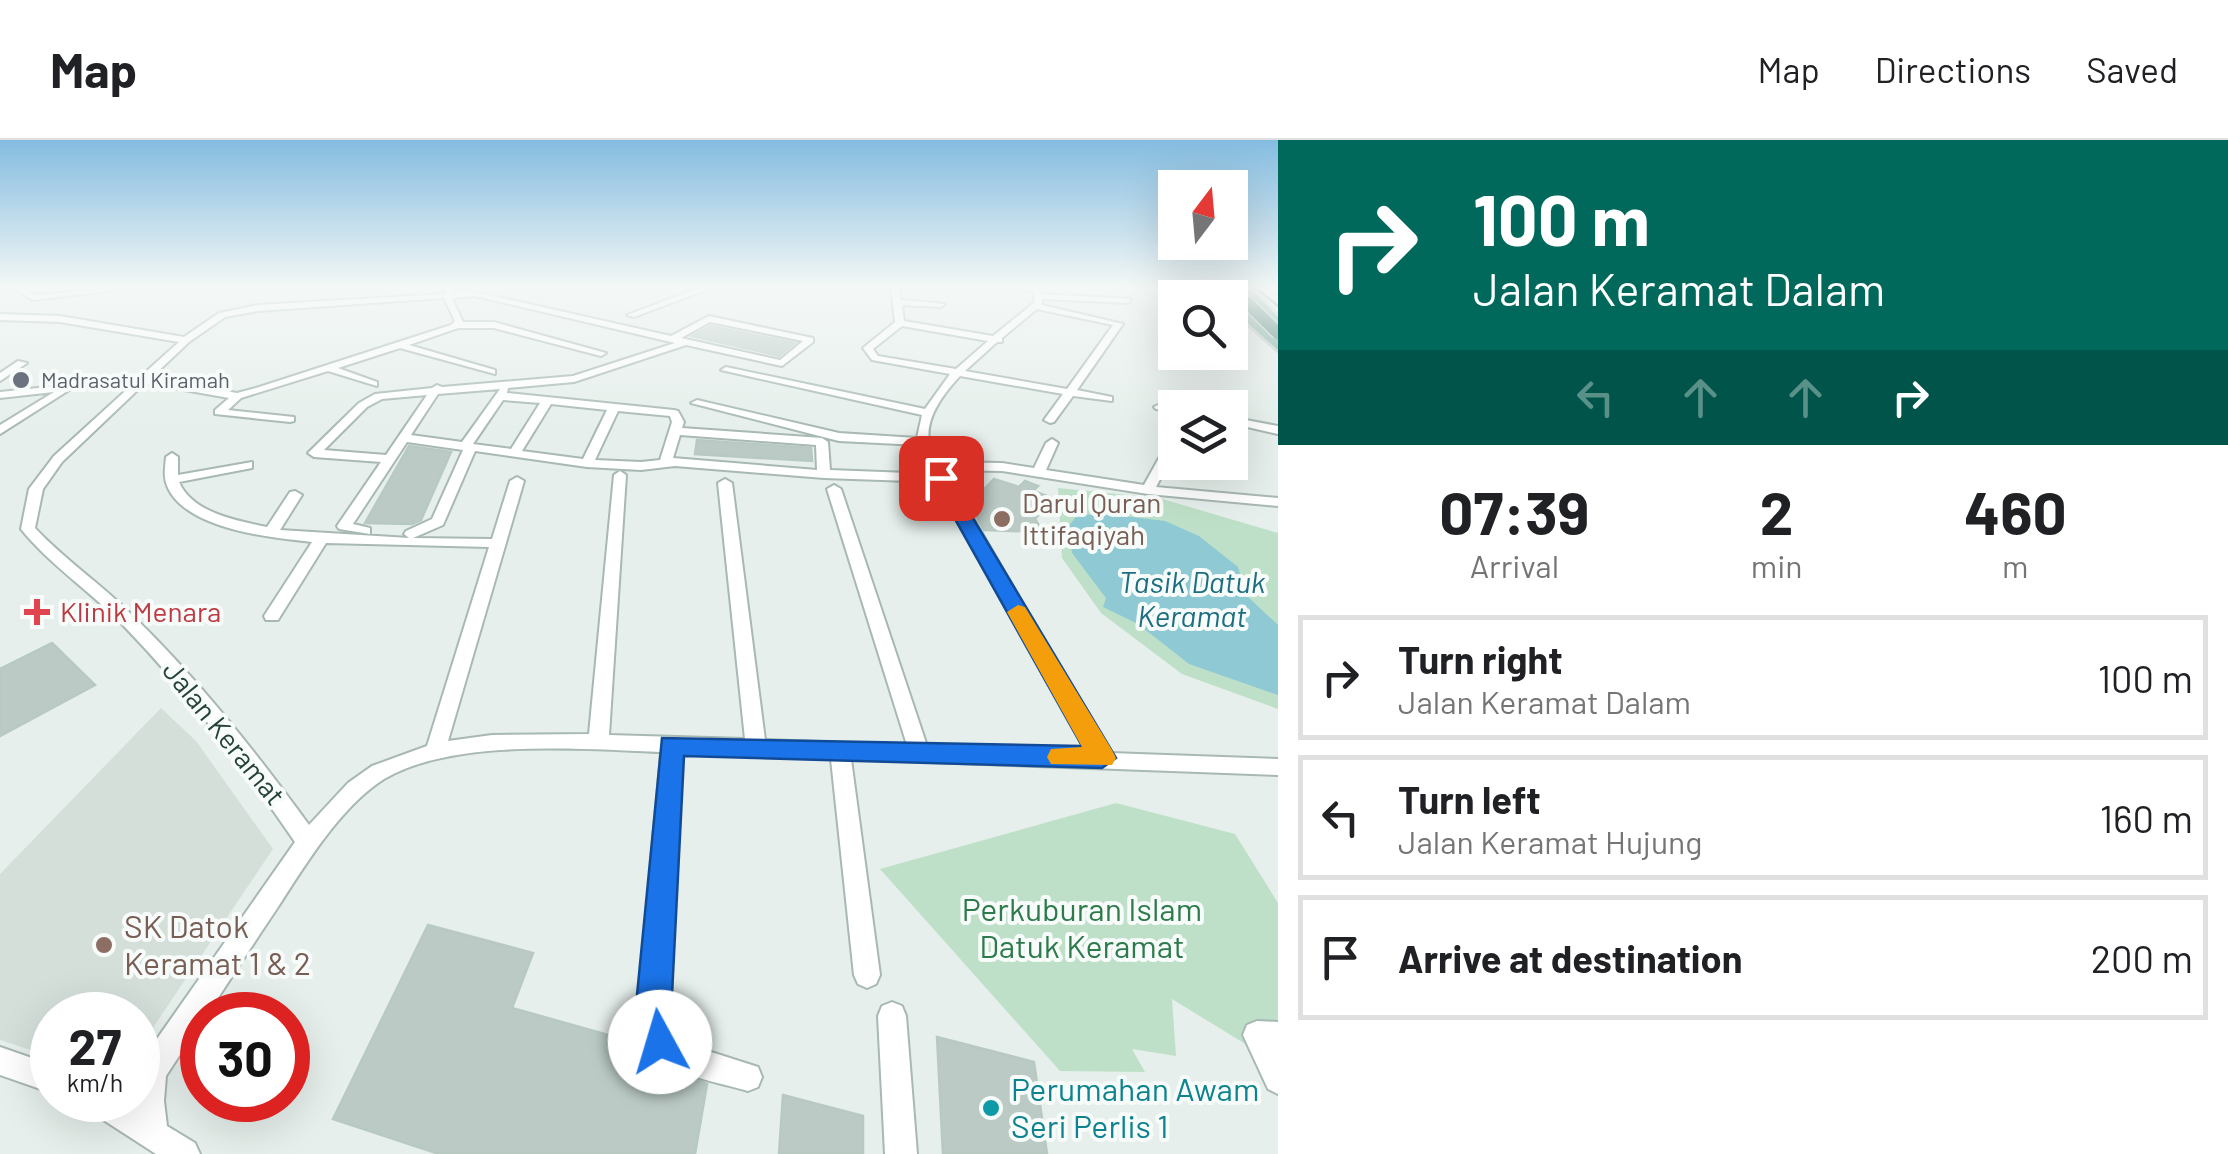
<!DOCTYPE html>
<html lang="en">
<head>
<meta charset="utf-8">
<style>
  :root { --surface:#fff; --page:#f6f6f6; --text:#202124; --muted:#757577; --line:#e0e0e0 }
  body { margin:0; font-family:Barlow,sans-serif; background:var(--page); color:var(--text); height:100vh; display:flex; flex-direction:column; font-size:38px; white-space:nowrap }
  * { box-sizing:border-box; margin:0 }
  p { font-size:32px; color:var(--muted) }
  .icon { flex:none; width:55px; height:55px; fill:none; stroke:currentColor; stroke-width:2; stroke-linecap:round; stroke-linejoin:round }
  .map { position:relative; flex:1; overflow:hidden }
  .panel { display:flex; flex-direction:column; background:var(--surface); width:950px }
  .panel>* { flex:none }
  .guide { background:#00695c; color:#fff; overflow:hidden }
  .needle { width:65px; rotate:16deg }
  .fabs { position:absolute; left:1158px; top:30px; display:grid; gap:20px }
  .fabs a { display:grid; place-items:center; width:90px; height:90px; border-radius:0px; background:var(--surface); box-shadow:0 10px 40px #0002; font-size:50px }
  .speed { position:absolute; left:30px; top:852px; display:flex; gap:20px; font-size:50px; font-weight:700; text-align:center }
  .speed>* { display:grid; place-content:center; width:130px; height:130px; border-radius:50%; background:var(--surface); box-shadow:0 10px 40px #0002; line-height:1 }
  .speed small { font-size:25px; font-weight:400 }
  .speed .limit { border:15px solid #d22; background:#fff; color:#111 }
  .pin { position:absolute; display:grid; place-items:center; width:85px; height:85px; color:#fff; margin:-42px; border-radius:20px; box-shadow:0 5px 15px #0006 }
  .me { position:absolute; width:110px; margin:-55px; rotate:354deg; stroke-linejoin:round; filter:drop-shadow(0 0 8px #0008) }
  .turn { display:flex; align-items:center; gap:35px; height:210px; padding:0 30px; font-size:45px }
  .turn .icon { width:130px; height:130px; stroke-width:2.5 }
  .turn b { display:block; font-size:70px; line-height:85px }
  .lanes { display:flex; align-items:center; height:95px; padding:0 30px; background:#0003; justify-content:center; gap:50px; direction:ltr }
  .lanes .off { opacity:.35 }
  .eta { display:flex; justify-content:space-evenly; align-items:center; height:170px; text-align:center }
  .eta b { font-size:60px; font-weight:700; line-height:70px }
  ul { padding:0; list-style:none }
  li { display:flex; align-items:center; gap:30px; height:125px; margin:0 20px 15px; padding:0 10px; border:5px solid var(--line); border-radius:0px }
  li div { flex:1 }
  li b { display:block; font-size:38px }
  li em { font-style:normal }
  header { display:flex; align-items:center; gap:60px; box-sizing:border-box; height:140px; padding:0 50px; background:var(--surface); border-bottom:2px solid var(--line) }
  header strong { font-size:48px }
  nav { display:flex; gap:55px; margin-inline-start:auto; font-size:35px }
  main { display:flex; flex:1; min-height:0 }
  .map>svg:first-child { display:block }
</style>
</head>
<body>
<header>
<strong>Map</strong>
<nav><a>Map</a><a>Directions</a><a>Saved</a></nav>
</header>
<main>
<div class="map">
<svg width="1278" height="1014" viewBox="0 0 1278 1014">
  <rect width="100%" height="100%" fill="#e6efeb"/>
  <!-- built -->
  <path fill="#d4dfda" d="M161 568 196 601 273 709 138 910V875H52V917L0 900V734Z"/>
  <!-- green -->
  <path fill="#bfe0c8" d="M1058 348 1159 358 1278 393V569L1182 534 1101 473 1062 418Z
    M1116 663 1235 694 1278 763V910L1265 916 1172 859 1176 916 1132 909 1145 932 1060 931 880 729Z"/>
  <!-- water -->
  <path fill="#8ec9d4" d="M1108 374 1165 381 1199 396 1238 427 1247 456 1278 485V555L1189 524 1138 484 1103 467 1106 458 1072 413 1069 386 1077 375Z"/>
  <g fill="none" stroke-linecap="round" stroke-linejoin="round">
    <!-- stream -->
    <path stroke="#8ec9d4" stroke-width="2.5" d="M1274 152 1278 155"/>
  </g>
  <!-- building -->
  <path fill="#bbcac4" stroke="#b8c9c2" stroke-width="2.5" d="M711 186 795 203 779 216 692 196Z
    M697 300 811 308 812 321 695 314Z
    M409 306 451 312 421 380 412 384 365 383Z
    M994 339 1019 347 1025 341 1038 346 1033 351 1053 358 1035 379 1043 392 984 390 970 364Z
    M52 503 95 545 0 596V529Z
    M428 785 533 813 512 868 644 905 647 914 666 929 707 944 695 1014H439L333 979Z
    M937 897 1034 922 1047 1014H943Z
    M783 955 863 976V1014H779Z"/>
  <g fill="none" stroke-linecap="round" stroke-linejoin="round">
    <!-- minor casing -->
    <g stroke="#a8b8b2" stroke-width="4">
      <path id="minor" d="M12 147H21L35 155 141 147 33 160Z
        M446 147H452L453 153 467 150 671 196 709 176 813 198V202L782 226 686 205 574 242 508 248 507 253 674 270 678 271 684 282 682 288 822 298 828 302 830 330 935 334 928 326 919 305 839 301 691 263 697 260 839 293 917 298 922 275 721 230 726 227 925 269 950 234 872 220 863 208 895 182 891 147H899L901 160 945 164 941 167 902 165 904 181 993 196 1035 162 1033 151 995 147H1040L1041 154 1131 159 1128 163 1042 159V165L1123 184 1077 250 1112 257V261L1073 256 1054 282 1050 283 1044 280 1063 254 960 236C945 252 925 277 929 301 930 308 937 316 941 322L1002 323 1034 328 1046 303 1052 299 1058 303 1046 330 1144 345 1169 300 1175 296V311L1156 347 1278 358V366L1148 354 1002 331 945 330 1110 613 1278 619V635L851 619 880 835 876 844 867 848 858 844 854 835 831 619 682 613 668 855 673 894 683 903 758 927 762 937 758 947 748 951C721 943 666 934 650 911 631 883 658 659 661 612 583 609 453 598 384 639 340 667 306 724 278 767 254 803 230 839 207 875H202V881L166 936 164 961 167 986 195 1003 200 1014H156L88 970 83 960H125L135 966 134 960H138V926L295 702C242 625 187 551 122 484 90 451 50 425 21 389L29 349 54 316 133 244 69 250 0 294V285L54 252 0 258V252L140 237 179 202 60 182 0 180V174L60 176 184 197 219 173 258 165 445 154ZM475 156 675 203 573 236 442 247 437 245 432 248 375 254 359 263 308 313 314 317 381 322 337 386 339 389 370 394V388L353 384 407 302 463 310 432 379 406 391 404 394 409 398 280 390 302 355 295 351 290 352 267 387C238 381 192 373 179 342L252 328V322L178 335V317L172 313 166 317C165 328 163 338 168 348 188 390 273 398 312 402L264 476 266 480H278L326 403 489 407 427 606 372 626 348 643 309 685C255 611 198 539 132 475 101 444 65 420 35 388L43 349 62 322 145 243 229 258 215 270V274L290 282 294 281V277L228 270 241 258 328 231 377 246V242L338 228 400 208 495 234V230L409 205 458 188H494L601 216 606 213 494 182H463L452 158ZM444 158 455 181 451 185 256 248 237 253 151 238 189 202 225 177 258 171ZM1037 169 1113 185 1067 249 965 231 997 202H1002V198ZM710 182 803 201 780 220 681 198ZM902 186 988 201 956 229 878 216 873 209ZM500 249 462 302 411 295 438 254ZM427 255 386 315 324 310 367 267 382 259ZM503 260 540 263 511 309 473 304ZM551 264 607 270 583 319 522 311ZM618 271 670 276 672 282 660 320 641 322 595 320ZM680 295 816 305 817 330 673 318ZM475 311 587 327 641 330 675 326 824 338 939 342 1089 612 927 606 841 349 834 345 827 349 907 605 765 600 732 343 725 339 718 343 745 599 609 595 626 335 620 331 614 335 589 594 492 595 448 601 524 341 517 337 510 341 492 399 413 398 443 385Z
        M702 147H714L634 177 627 175Z
        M18 221 27 223 0 241V233Z
        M1160 264 1180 268H1175V272L1156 269 1154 267Z
        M1230 277 1278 286V294L1230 283Z
        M892 862 902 866 906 876 917 1014H885L878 876 882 866Z
        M1257 881 1278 882V954L1268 949 1243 895 1247 885Z
        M0 907 52 925V953L0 935Z"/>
    </g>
    <!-- major casing -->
    <g stroke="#c2cac8" stroke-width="6">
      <path id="major" d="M1238 147H1249L1278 177V186Z
        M1230 158 1278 199V210L1230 167Z"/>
    </g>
    <!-- highway casing -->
    <g stroke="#c2cac8" stroke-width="5">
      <path id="highway" d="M1212 147H1224L1234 158 1230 161V158H1221Z"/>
    </g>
    <!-- minor -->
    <use href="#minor" fill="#fff" fill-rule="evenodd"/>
    <!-- major -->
    <use href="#major" fill="#6aa596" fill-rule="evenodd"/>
    <!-- highway -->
    <use href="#highway" fill="#2f6f62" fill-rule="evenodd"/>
    <!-- tram -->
    <path stroke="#5f7d75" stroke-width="2.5" d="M1255 147 1278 166"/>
    <!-- highway-bridge casing -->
    <g stroke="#c2cac8" stroke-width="15" stroke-linecap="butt">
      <path id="highway-bridge" d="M1231 147 1278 193"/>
    </g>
    <!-- highway-bridge -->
    <use href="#highway-bridge" stroke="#2f6f62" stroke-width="12"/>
  </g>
  <!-- sky -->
  <linearGradient id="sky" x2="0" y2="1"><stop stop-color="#84bce0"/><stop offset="0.51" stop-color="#f4f8f6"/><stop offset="1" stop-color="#f4f8f6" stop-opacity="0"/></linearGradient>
  <rect width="1278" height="289" fill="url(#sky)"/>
  <!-- route -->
  <path fill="#1a73e8" stroke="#114b97" stroke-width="2.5" d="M941 332 949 338 1116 618 1102 628 684 616 672 855 678 902 673 914 660 920 647 914 637 855 662 598 1082 606 932 338Z"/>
  <!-- slow -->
  <path fill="#f59e0b" d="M1018 465 1025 467 1112 610 1116 618 1112 625 1051 624 1047 617 1051 609 1082 607 1007 472Z"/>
  <!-- markers -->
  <circle fill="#6b7280" stroke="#f7fbf9" stroke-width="4" cx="21" cy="240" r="10"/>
  <g fill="#8d6e63" stroke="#f7fbf9" stroke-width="4">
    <circle cx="1002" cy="379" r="10"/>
    <circle cx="104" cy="805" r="10"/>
  </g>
  <path fill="#e0444e" stroke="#f7fbf9" stroke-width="4" d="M32 457h10v10h10v10h-10v10h-10v-10h-10v-10h10z"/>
  <circle fill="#0f9aa8" stroke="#f7fbf9" stroke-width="4" cx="991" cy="968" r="10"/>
  <g text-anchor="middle" stroke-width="8" stroke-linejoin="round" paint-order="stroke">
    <!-- far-worship labels -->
    <g font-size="22" fill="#5b616d" stroke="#f7fbf9" text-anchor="start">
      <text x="41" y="248">Madrasatul Kiramah</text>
    </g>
    <!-- education labels -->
    <g font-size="28" fill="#785e54" stroke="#f7fbf9" text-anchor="start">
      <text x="1022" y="373">Darul Quran<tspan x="1022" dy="32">Ittifaqiyah</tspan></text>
    </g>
    <!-- health labels -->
    <g font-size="28" fill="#be3a42" stroke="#f7fbf9" text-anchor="start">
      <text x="60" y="482">Klinik Menara</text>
    </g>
    <!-- street labels -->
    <g font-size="28" fill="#24423a" stroke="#f7fbf9">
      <text transform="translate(224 593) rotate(51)" y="10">Jalan Keramat</text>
    </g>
    <!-- water labels -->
    <g font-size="30" font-style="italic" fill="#1c6f80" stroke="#f7fbf9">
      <text x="1192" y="453">Tasik Datuk<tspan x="1192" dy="34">Keramat</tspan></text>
    </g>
    <!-- near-park labels -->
    <g font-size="32" fill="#2d7a4b" stroke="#f7fbf9">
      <text x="1082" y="781">Perkuburan Islam<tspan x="1082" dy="37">Datuk Keramat</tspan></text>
    </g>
    <!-- near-education labels -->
    <g font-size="32" fill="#785e54" stroke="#f7fbf9" text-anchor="start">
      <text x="124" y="798">SK Datok<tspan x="124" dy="37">Keramat 1 &amp; 2</tspan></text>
    </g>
    <!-- near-culture labels -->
    <g font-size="32" fill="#0d838f" stroke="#f7fbf9" text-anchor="start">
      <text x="1011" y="961">Perumahan Awam<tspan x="1011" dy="37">Seri Perlis 1</tspan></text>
    </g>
  </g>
</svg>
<div class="fabs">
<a><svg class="needle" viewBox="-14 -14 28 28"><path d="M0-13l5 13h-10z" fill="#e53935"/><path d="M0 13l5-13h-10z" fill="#757577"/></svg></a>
<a><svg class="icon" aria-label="search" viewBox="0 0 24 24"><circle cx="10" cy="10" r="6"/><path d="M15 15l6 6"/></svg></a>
<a><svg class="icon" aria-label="layers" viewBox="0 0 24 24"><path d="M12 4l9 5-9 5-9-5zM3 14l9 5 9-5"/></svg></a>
</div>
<div class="speed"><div>27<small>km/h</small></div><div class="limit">30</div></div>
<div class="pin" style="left:941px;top:338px;background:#d93025"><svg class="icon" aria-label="arrive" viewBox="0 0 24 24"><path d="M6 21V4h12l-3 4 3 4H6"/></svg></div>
<svg class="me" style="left:660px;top:902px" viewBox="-20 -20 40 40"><circle r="19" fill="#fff"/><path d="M0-13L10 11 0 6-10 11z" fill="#1a73e8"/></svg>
</div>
<section class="panel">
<div class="guide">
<div class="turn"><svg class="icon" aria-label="right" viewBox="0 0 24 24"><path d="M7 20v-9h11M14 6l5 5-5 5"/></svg><div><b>100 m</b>Jalan Keramat Dalam</div></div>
<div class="lanes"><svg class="icon off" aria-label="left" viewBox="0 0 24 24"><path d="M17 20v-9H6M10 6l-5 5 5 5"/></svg><svg class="icon off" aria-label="ahead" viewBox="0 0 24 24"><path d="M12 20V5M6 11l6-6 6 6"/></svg><svg class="icon off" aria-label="ahead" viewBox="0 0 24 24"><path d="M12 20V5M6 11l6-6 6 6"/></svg><svg class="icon" aria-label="right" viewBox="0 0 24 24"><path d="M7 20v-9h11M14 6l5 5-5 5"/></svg></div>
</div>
<div class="eta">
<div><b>07:39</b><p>Arrival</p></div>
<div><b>2</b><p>min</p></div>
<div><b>460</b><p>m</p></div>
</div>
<ul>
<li><svg class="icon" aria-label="right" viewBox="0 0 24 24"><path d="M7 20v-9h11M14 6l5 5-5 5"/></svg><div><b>Turn right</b><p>Jalan Keramat Dalam</p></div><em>100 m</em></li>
<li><svg class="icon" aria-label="left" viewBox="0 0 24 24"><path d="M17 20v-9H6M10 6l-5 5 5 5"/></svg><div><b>Turn left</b><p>Jalan Keramat Hujung</p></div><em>160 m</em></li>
<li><svg class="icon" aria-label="arrive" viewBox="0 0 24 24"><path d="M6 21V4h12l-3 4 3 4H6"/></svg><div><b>Arrive at destination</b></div><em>200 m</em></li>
</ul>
</section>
</main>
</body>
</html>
